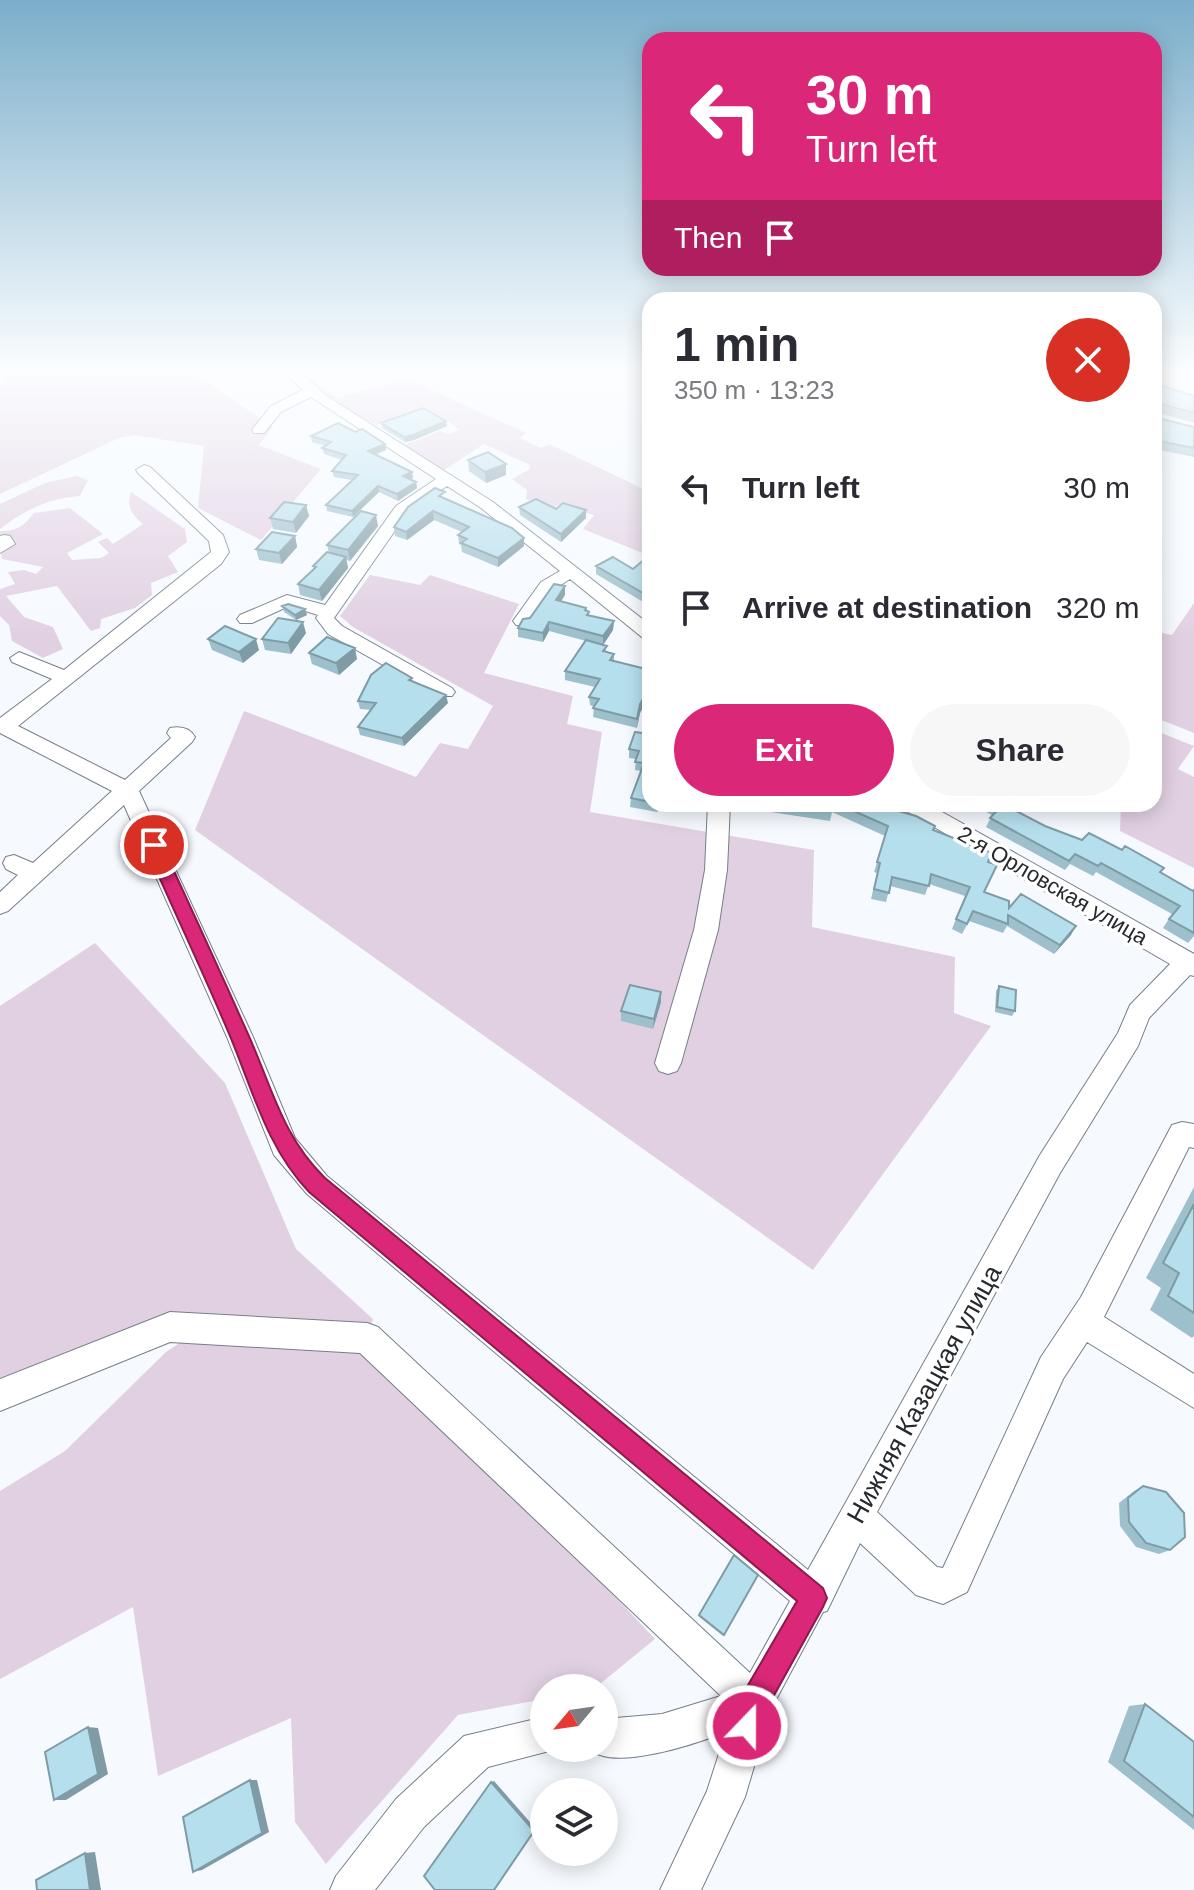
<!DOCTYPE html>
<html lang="en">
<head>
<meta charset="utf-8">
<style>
  :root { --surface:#fff; --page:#f7f7f7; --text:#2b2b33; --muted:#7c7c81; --accent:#db2777 }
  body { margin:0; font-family:Helvetica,sans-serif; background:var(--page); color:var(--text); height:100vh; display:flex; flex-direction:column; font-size:30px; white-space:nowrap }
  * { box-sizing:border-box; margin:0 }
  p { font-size:26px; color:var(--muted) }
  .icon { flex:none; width:44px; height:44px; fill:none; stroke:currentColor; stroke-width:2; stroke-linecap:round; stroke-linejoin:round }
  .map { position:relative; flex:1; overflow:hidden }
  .details { position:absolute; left:642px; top:292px; width:520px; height:520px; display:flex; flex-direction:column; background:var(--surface); border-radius:24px; box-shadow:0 4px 20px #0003 }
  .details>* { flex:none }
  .guide { position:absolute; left:642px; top:32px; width:520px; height:244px; border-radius:24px; box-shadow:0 4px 20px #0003; background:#db2777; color:#fff; overflow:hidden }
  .needle { width:52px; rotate:241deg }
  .buttons { position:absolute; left:530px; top:1674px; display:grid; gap:16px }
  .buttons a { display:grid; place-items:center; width:88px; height:88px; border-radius:50%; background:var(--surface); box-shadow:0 4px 20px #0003; font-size:40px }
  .pin { position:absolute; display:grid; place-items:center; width:68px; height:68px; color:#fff; margin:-34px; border:4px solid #fff; border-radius:50%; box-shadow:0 2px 8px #0007 }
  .me { position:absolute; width:88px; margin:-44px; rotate:22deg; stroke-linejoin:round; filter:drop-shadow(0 0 6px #0008) }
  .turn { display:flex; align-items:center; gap:28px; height:168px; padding:0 32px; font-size:36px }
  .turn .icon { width:104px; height:104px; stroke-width:2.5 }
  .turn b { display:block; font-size:56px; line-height:68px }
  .then { display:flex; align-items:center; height:76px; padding:0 32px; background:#0003; gap:16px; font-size:30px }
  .round { display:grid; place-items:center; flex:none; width:84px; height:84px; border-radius:42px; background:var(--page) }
  .headline { display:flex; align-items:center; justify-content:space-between; height:136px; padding:0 32px }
  h1 { font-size:48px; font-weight:800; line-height:60px }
  .action { display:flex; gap:16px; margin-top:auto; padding:16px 32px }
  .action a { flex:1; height:92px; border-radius:48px; background:var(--accent); color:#fff; font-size:32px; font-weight:800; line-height:92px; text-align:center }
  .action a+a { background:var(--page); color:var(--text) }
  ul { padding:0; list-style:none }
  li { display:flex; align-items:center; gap:24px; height:120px; padding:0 32px }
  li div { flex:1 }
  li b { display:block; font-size:30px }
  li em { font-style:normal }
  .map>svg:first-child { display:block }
</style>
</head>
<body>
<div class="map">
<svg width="1194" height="1890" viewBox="0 0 1194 1890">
  <rect width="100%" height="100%" fill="#f6faff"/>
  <!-- green -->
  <path fill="#e1d0e2" d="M16 372H191L273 427 259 445 321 469 261 540 198 508 204 446 134 435 119 438 0 494V385L8 382 3 377Z
    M303 377H308L337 398 407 379 526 433 520 438 541 448 549 444 650 492V556L583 529 594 515 558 505 550 510 526 499 527 490 512 479 530 469V465L484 444 444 470 405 445 440 431 448 434 459 430C427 400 412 412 376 425L326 398Z
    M77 476 88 480 80 496C49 498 24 510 0 529V504L45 483Z
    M131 492 185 529 187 542 168 556 178 572 151 583 152 595 135 608 101 619 100 628 91 631 57 586 6 596 24 617 53 627 63 649 43 658 12 641 9 625 0 616V589L15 584 8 572 24 570 36 574 43 567 2 559 0 531C16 532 24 526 34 513L70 508 103 534 67 553 72 560 101 558 109 553 98 542 107 538 113 544 143 524C132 514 126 508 131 492Z
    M370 575 420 585 430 575 519 604 484 673 573 696 567 724 602 732 590 812 814 850 812 927 955 957 954 1013 991 1026 813 1270 195 830 244 711 416 777 440 743 468 749 493 706 353 627 340 616Z
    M1194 603V733L1154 717V631L1172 635Z
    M1154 730 1194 746 1178 769 1194 777V868L1120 831 1121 804H1154Z
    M95 943 225 1083 296 1249 373 1319 364 1351 590 1570 655 1639 595 1688H544V1699L458 1715 326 1864 295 1822 291 1718 158 1776 133 1607 0 1679V1491L65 1451 166 1352 222 1315 160 1322 0 1378V1006Z"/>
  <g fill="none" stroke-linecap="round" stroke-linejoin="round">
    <!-- minor casing -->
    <g stroke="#767f89" stroke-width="2">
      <path id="minor" d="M283 372H299L328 397 493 502 650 625V640L643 638 570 579 553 590 528 625H516L513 621 541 582 560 571 481 508 447 486 408 512 334 618 342 626 452 688 455 692 452 696H438L328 634 316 618 318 615 289 606 252 623H240L237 619 240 615 287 595 325 605 396 506 436 479 311 397 281 412 264 433H254L252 430 271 406 303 390Z
        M144 465 150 467 223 535 229 552 221 564 18 726 125 780 171 738 167 733 170 728C180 726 190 728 195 737L192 742 139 791 253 1037 295 1138 327 1176 808 1570 1040 1155 1118 1033 1130 1005 1170 964 903 809 900 804H928L1194 954V976L1190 975 1149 1018 1138 1046 1060 1173 877 1512 937 1567 943 1568 1041 1357 1081 1297 1172 1125 1182 1122 1194 1124V1148L1189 1147 1104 1317 1194 1374V1408L1087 1342 1063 1379 967 1592 943 1604 916 1595 860 1543 827 1611 823 1612 771 1709 745 1797 701 1890H660L707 1791 726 1732C698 1743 611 1773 589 1748H604V1719L662 1714 721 1696 360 1353 170 1342 0 1411V1379L170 1312 367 1323 378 1327 750 1673 790 1601 307 1194 274 1155 227 1037 124 805 8 911 0 914V892L18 875 6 869 3 863 6 857 14 855 33 863 112 791 0 733V718L52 679 12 662 10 658 19 652 64 670 211 552 209 541 138 473 136 470Z
        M4 535 10 536 15 544 0 553V536Z
        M708 804H730L727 870 718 930 681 1063 677 1071 668 1074 659 1071 655 1063 694 930 705 870Z
        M544 1717V1748L557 1749 488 1767 424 1827 375 1890H330L336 1876 396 1799 464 1736Z"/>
    </g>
    <!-- minor -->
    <use href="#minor" fill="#fff" fill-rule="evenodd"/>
  </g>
  <!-- wall -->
  <path fill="#9dc0cc" d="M1154 388 1194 396V423L1156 412 1157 418 1194 427V457L1154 449Z
    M381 423 447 426 414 440 405 442 382 428Z
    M355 432 385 444 386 450 376 454 413 478 411 479 416 482 417 488 398 501 379 492 353 517 327 511 326 505 352 480 334 477 332 471 342 460 324 454 322 448 325 446 312 442 311 436Z
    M468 460 506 464V475L486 483 469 471Z
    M446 499 524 538V546L498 567 462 552 461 545 459 544 458 535 462 532 434 520 407 540 395 536 394 527Z
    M306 505 309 516 296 533 273 529 270 518Z
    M519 507 586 510V518L561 542 520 515Z
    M378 526 350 561 346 560 348 568 322 601 300 595 298 584 314 569 313 566 329 553 327 545Z
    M295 536 297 547 282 564 259 560 256 549Z
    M650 561V606L596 574V566L633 569Z
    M565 595 561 601 586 611 589 615 614 621 613 630 603 645 607 652 614 654V661L650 670V694L640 713 637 728 593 717 594 707 590 705 589 697 595 687 565 680V671L586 641 549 631 543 642 518 637V628L530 618Z
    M282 606 305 609 307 615 296 620 284 612Z
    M306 633 291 654 265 650 262 639Z
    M208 639 259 650 243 663 212 650Z
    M309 653 357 659 339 675 312 664Z
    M412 678 413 682 448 703 404 746 360 735 358 727 371 710 360 709 358 701Z
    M650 734V804H662L657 812 630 807 631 798 641 771 635 770 636 759 629 758V749Z
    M745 804H878V805L935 826 934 830 988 862 997 865 984 892 1009 908 1071 935 1054 954 1007 926 1003 933 969 921 962 934 952 929 965 896 929 884 925 895 890 886 886 902 871 899 877 873 874 872 885 836 832 812 830 821 744 808Z
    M940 804H960L953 811Z
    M971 804H1004L1045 826 1082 840 1122 850 1164 868 1160 873 1193 891 1194 890V936L1188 943 1163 928 1172 914 1096 872 1093 876 1070 864 1065 870 986 827 992 815Z
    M999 986 1015 1011 1012 1016 995 1012 996 991Z
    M661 992V1002L653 1029 621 1021V1011Z
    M1194 1187V1336L1192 1338 1150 1310 1161 1288 1146 1278Z
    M1143 1486 1170 1550 1159 1554 1136 1547 1120 1526 1119 1503 1134 1491Z
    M734 1555 758 1575 723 1636 698 1616Z
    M1145 1704 1194 1742V1830L1108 1762 1129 1706Z"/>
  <!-- shaded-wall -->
  <path fill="#7f9ca6" d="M446 421 447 426 414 440 405 442 404 437Z
    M385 444 386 450 369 457 368 451Z
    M506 464V475L486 483 485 472Z
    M412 472 413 478 404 482 403 476Z
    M416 482 417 488 398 501 397 494Z
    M378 486 379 492 353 517 352 511Z
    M306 505 309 516 296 533 293 522Z
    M586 510V518L561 542V534Z
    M433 511 434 520 407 540 406 532Z
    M376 515 378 526 350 561 348 550Z
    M295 536 297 547 282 564 279 553Z
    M524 538V546L498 567V558Z
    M346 557 348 568 322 601 319 590Z
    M565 586V595L556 609V600Z
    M305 609 307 615 296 620 295 615Z
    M614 621 613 630 603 645V636Z
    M303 622 306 633 291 654 288 643Z
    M549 622V631L543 642V633Z
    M256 639 259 650 243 663 239 652Z
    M355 648 357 659 339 675 336 663Z
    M650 686V694L640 713 637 728 640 704Z
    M446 695 448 703 404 746 402 738Z
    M1076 926 1071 935 1054 954 1060 945Z
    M661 992V1002L653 1029 654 1019Z
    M88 1727 98 1728 108 1774 66 1800H54Z
    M250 1780H257L269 1832 202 1870 193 1872Z
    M494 1781 536 1829 494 1890 491 1782Z
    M95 1852 101 1890H90L85 1853Z"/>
  <!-- building -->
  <path fill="#b6dfed" stroke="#7f9ca6" stroke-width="2" d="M1157 384 1194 396V413L1158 403 1154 406 1157 418 1194 427V448L1154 440V388Z
    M423 408 446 421 413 435 404 437 381 423Z
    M338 423 355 432 362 429 385 444 368 451 412 472 403 476 416 482 397 494 378 486 352 511 326 505 358 475 332 471 346 455 322 448 331 442 311 436Z
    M488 452 506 464 485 472 468 460Z
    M435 488 445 492 439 496 512 528 524 538 498 558 461 543 467 539 458 535 469 527 433 511 406 532 394 527 408 507Z
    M536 499 556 509 563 503 586 510 561 534 519 507Z
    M284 502 306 505 293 522 270 518Z
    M361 511 376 515 348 550 327 545Z
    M272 532 295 536 279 553 256 549Z
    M327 552 346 557 319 590 298 584 316 567 313 566Z
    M613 557 633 569 645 559 650 561V597L596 566Z
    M554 584 565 586 556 600 586 608 585 610 589 612 587 615 614 621 603 636 549 622 543 633 518 628 523 619 530 618Z
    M288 604 305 609 295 615 282 606Z
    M278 618 303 622 288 643 262 639Z
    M225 626 256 639 239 652 208 639Z
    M327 637 355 648 336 663 309 653Z
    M586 640 607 646 603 651 614 654 610 660 650 670V686L640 704 637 719 593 708 599 699 589 697 600 679 565 671Z
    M386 663 412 678 409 680 446 695 402 738 358 727 376 703 358 701 371 675Z
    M635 732 650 734V802L631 798 644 763 635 762 639 751 629 749Z
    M785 804H834L833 811Z
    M838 804H874L916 816 935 826 933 830 992 853 988 862 997 865 984 892 1009 901V908L1021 894 1076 926 1060 945 1008 915V924L973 911 967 924 956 919 970 887 931 874 929 886 892 877 889 893 874 889 880 863 877 862 888 826Z
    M1003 804 1045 826 1082 840 1089 833 1122 850 1125 846 1164 868 1160 872 1193 891 1194 890V933L1169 919 1180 906 1101 863 1098 866 1075 854 1069 861 990 818Z
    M630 985 661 992 654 1019 621 1011Z
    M999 986 1016 990 1015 1011 997 1007Z
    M1194 1204V1313L1168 1296 1179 1273 1163 1263Z
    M1143 1486 1166 1492 1184 1513 1185 1537 1170 1550 1146 1543 1129 1522 1128 1498Z
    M734 1555 758 1575 724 1635 699 1615Z
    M1145 1704 1194 1742V1817L1124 1761Z
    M88 1727 98 1774 54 1800 45 1752Z
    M250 1780 262 1833 193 1872 183 1817Z
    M491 1782 534 1831 494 1890H435L424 1876Z
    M85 1853 90 1890H37L36 1880Z"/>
  <!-- sky -->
  <linearGradient id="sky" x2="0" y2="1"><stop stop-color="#7baeca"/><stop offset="0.58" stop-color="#fbfdff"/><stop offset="1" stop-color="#fbfdff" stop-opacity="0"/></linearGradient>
  <rect width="1194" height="637" fill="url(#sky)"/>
  <!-- route -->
  <path fill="#db2777" stroke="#8e194d" stroke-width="2" d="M154 839 162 845C191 908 220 971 248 1034 272 1087 282 1136 325 1178L823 1588 827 1598 823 1607 767 1708 757 1736 747 1740 737 1736 732 1726 744 1692 797 1601 309 1192C267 1148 253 1091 230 1036 203 972 173 909 145 845Z"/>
  <g text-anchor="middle" stroke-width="7" stroke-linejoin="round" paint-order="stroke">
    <!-- street labels -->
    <g font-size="22" fill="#262a2e" stroke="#fff">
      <text transform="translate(1053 885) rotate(30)" y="8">2-я Орловская улица</text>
    </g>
    <!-- near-street labels -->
    <g font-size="26" fill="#262a2e" stroke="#fff">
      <text transform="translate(924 1394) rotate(-61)" y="9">Нижняя Казацкая улица</text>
    </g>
  </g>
</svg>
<div class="buttons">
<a><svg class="needle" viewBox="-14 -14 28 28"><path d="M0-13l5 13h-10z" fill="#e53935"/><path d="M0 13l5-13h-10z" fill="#7c7c81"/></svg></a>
<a><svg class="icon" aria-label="layers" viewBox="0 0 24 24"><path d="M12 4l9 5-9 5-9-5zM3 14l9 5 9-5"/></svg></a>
</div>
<div class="pin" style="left:154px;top:845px;background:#d93025"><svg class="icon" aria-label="arrive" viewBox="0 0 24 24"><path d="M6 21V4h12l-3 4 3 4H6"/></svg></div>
<svg class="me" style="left:747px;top:1726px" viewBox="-20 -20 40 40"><circle r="17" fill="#db2777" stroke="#fff" stroke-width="3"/><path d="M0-11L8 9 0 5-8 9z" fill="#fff"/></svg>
<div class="guide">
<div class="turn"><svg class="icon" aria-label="left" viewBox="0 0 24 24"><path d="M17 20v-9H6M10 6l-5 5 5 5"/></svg><div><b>30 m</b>Turn left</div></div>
<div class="then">Then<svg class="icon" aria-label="arrive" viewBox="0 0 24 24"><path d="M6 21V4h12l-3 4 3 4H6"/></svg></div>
</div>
<section class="details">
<div class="headline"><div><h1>1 min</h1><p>350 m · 13:23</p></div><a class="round" style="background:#d93025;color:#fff"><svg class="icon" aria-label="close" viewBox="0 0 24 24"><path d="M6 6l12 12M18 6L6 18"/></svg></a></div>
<ul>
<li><svg class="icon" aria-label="left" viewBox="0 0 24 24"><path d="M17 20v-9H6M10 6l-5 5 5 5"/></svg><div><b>Turn left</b></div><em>30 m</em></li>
<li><svg class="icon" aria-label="arrive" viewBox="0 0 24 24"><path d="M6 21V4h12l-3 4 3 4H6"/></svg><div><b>Arrive at destination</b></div><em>320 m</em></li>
</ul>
<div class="action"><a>Exit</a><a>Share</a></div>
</section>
</div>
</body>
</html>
